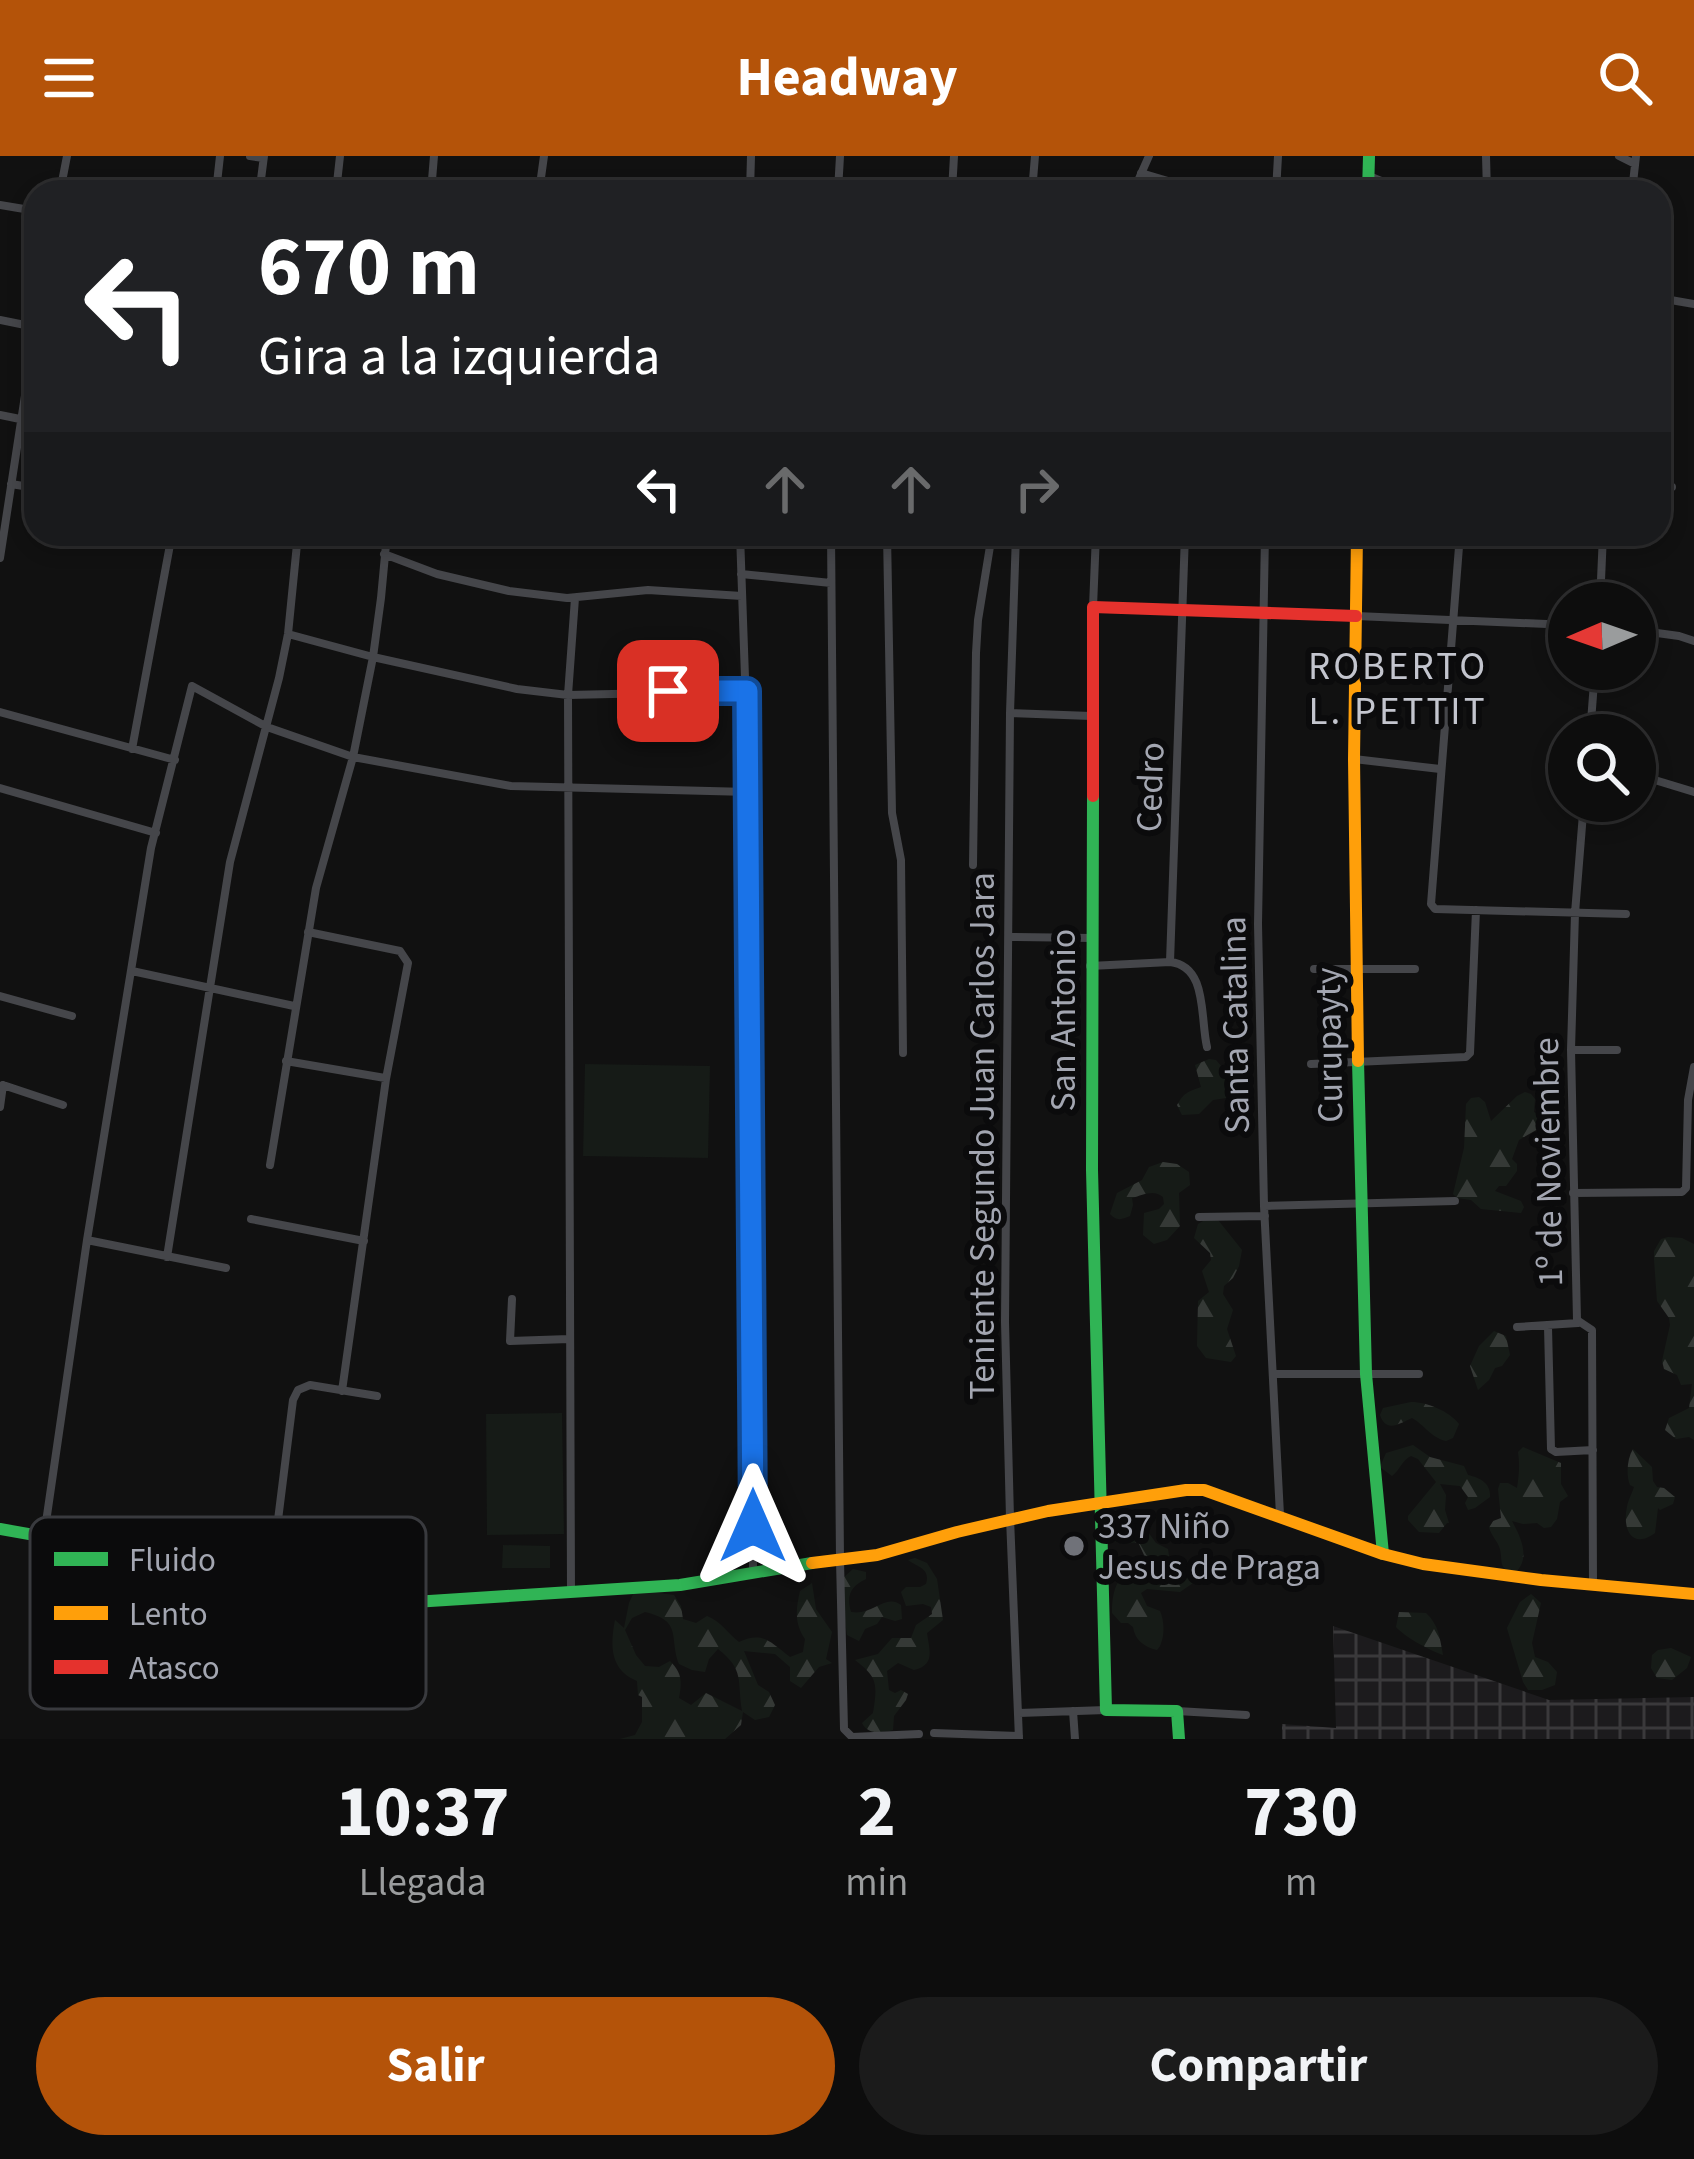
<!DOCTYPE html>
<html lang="es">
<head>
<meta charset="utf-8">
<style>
  :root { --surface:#0d0d0d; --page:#1b1b1b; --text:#f1f3f6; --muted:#9a9c9d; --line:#2d2d2e; --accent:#b45309 }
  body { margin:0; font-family:"Source Sans 3",sans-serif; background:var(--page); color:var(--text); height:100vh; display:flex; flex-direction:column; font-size:45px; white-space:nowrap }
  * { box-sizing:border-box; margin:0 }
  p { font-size:39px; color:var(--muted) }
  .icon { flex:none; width:66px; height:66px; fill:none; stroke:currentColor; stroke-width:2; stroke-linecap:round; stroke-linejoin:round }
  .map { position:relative; height:1583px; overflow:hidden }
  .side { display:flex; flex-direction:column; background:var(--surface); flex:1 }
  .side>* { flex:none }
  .top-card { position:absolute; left:24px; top:24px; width:1647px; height:366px; border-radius:36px; box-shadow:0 6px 18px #0003,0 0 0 3px var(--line); background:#202124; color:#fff; overflow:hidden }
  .needle { width:78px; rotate:268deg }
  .fabs { position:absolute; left:1548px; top:426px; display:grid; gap:24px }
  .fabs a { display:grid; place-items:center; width:108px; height:108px; border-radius:50%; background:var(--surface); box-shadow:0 6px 18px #0003,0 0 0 3px var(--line); font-size:60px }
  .pin { position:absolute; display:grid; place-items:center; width:102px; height:102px; color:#fff; margin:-51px; border-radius:24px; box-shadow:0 6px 18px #0006 }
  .me { position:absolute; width:132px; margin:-66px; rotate:0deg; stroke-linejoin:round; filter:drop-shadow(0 0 9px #0008) }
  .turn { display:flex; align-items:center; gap:42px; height:252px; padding:0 36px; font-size:54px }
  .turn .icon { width:156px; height:156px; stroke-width:2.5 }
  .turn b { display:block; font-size:84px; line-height:102px }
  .lanes { display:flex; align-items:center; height:114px; padding:0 36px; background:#0003; justify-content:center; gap:60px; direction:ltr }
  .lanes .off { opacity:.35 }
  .eta { display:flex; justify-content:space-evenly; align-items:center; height:204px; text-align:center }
  .eta b { font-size:72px; font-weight:700; line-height:84px }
  .action { display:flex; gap:24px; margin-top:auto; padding:24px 36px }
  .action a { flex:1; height:138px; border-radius:72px; background:var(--accent); color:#fff; font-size:48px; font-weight:700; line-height:138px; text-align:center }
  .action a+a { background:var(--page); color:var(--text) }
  header { display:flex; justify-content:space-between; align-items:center; height:156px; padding:0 36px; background:var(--accent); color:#fff; font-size:54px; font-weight:700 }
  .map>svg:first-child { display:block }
</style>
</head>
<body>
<header><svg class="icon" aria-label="menu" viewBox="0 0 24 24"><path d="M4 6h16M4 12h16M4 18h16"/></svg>Headway<svg class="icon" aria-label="search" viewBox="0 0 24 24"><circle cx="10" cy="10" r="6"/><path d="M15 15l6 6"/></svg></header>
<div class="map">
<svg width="1694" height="1583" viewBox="0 0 1694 1583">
  <defs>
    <pattern id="industrial-grid" width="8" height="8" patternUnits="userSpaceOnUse" patternTransform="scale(3)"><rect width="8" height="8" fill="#1c1b1d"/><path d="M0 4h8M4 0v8" fill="none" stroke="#3a393b"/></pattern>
    <pattern id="forest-firs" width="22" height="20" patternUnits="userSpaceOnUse" patternTransform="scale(3)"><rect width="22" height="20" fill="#161b17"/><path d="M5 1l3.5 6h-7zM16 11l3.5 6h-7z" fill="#353936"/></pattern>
  </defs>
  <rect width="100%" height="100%" fill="#111"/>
  <!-- industrial -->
  <path fill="url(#industrial-grid)" d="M1333 1470 1549 1544 1694 1541V1583H1282V1568L1336 1572Z"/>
  <!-- green -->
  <path fill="#161b17" d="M585 908 710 910 708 1002 583 1000Z
    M562 1257 564 1378 487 1379 486 1258Z
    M503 1389 550 1390V1412H502Z"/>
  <!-- forest -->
  <path fill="url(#forest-firs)" fill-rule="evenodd" d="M1209 903 1216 904 1232 923 1231 937 1226 942 1213 944 1199 958 1182 959 1177 949C1184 937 1187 936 1201 931L1195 909Z
    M1525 936 1531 938 1535 943 1534 956 1540 960 1538 973 1519 984 1512 1003 1517 1008V1015L1506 1030H1499L1495 1035 1521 1045 1524 1051 1521 1057 1481 1053 1471 1044 1457 1042 1453 1038 1464 992 1466 948 1471 942 1479 941 1485 946 1491 965 1517 940Z
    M1163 1006 1177 1008 1189 1016 1190 1029 1179 1037 1180 1070 1167 1084 1154 1088 1143 1079 1144 1057 1159 1053 1164 1048 1163 1041C1154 1033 1143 1039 1132 1042L1133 1049 1130 1060C1121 1063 1118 1066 1110 1058L1117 1037 1142 1024 1149 1011Z
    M1205 1064H1218L1242 1094 1239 1110 1233 1122 1224 1130 1223 1138 1233 1154 1227 1173 1236 1200 1231 1206 1206 1202 1197 1190 1198 1145 1209 1136 1202 1115 1211 1104 1210 1097 1194 1082 1198 1068Z
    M1668 1081 1682 1082 1694 1088V1284L1689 1281 1676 1283 1665 1274 1669 1262 1689 1252 1692 1228 1681 1229 1677 1219 1664 1213 1662 1205 1670 1169 1669 1162 1657 1145 1654 1103V1095L1661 1083Z
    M1494 1175 1506 1180 1510 1199 1502 1210 1495 1212 1489 1224 1478 1234 1470 1210 1479 1190Z
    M1411 1246C1427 1246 1449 1255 1459 1268L1453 1282 1446 1285C1430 1281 1426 1270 1412 1262 1399 1268 1386 1277 1380 1259L1383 1252Z
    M1413 1289 1430 1301 1464 1310 1468 1319C1480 1322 1491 1327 1490 1341L1475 1352 1468 1354 1465 1347 1468 1341 1460 1330 1440 1328 1446 1339 1445 1354 1449 1367H1447L1439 1377 1419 1376 1408 1364V1360L1436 1326 1418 1303 1411 1300C1402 1304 1400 1314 1392 1320L1380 1311 1386 1297Z
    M1523 1291 1561 1307V1328L1568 1340 1560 1346 1557 1363 1551 1371 1544 1372 1537 1367 1523 1368 1512 1365C1521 1382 1531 1402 1515 1417 1498 1413 1503 1407 1500 1393 1498 1385 1491 1380 1489 1371L1493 1365 1501 1362 1498 1333 1500 1327H1508L1517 1332C1519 1320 1520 1308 1518 1296Z
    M1633 1293 1652 1311 1653 1325 1657 1331 1664 1332 1675 1341 1673 1348 1660 1354 1658 1352 1655 1377C1632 1394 1622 1373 1627 1351 1628 1344 1632 1338 1634 1331L1630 1329C1626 1319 1627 1303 1633 1293Z
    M1114 1369 1148 1376 1156 1387 1168 1393 1170 1407 1195 1418 1196 1425 1180 1436 1147 1433 1141 1437 1147 1450 1160 1455C1165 1466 1165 1485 1157 1494 1144 1491 1135 1484 1133 1471L1128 1467H1121L1112 1457C1112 1432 1118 1418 1141 1406L1144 1399 1138 1386 1125 1388 1112 1385 1109 1374Z
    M915 1402 927 1407 937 1423 943 1464 927 1477C929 1493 936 1509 914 1514L898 1507 887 1515 889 1534 895 1537 901 1534 908 1538 906 1544 894 1560 893 1574C881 1577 868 1579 862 1567L873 1557C878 1527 877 1521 855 1504L878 1498 892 1482H911L916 1469 932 1458 931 1451 923 1448 906 1450 901 1436 906 1431H920L926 1428C931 1412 917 1411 908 1404Z
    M853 1413 866 1416V1423C851 1430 846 1439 851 1456 873 1460 885 1437 901 1449L902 1463 895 1465 882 1461 877 1468 865 1473 859 1485 847 1479 843 1450V1422Z
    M812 1427 816 1453 832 1476 826 1503 832 1507 819 1511 801 1532 790 1525V1511L775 1498 744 1495 758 1529 769 1536 775 1549 769 1561 755 1564 743 1556 741 1569 725 1583H620L635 1579 642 1566V1541L638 1539 637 1525C610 1514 610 1490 615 1464L624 1472 629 1447 635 1434 674 1439 681 1450 683 1463 696 1467 707 1460C722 1466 726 1476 739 1486 763 1475 770 1486 790 1501L803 1496 805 1483C794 1467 796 1453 800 1435ZM645 1456C683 1465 669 1481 679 1508L692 1514 705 1516 709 1503 718 1493C745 1514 737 1525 742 1555L706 1537 691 1549 679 1542C682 1525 682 1517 670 1505L659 1511 645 1510 636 1499 625 1474 632 1462Z
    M1531 1438 1541 1447 1532 1487 1535 1501 1548 1506 1557 1516 1555 1529 1542 1534H1528L1523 1526 1507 1472 1520 1446Z
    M1399 1456 1426 1457C1439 1469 1440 1483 1443 1499 1429 1494 1405 1481 1396 1471Z
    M1671 1492 1691 1501 1687 1512 1672 1524 1657 1522 1651 1512 1652 1499 1658 1494Z"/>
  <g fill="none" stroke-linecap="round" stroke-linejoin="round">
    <!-- street -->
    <path stroke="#45464a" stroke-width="8" d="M250 0 263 2
      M1486 0 1487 36
      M1619 0 1635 8
      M1141 17 1205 36
      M1369 20 1408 36
      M337 28 392 36
      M260 31 264 0
      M838 33 989 36
      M259 35 260 31 275 36
      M838 35 840 0
      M952 35 954 0
      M60 36 67 0
      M216 36 220 0
      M336 36 340 0
      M431 36 434 0
      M539 36 544 0
      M750 36 751 0
      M1032 36 1035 0
      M1133 36 1149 0
      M1276 36 1278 0
      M1632 36 1636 0
      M0 49 36 55
      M1659 142 1694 148
      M0 164 35 171
      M0 259 20 263
      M11 328 36 332
      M1659 331H1672
      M740 378 749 636 753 1415
      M831 378 840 1404 844 1573 852 1581 919 1578
      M887 378 892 657 901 704 903 897
      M1016 378 1010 557 1005 1166 1010 1362 1019 1583
      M1265 378 1258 768 1264 1050 1280 1359
      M1460 378 1431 748 1435 753 1626 758
      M384 398 437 418 509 435 567 442 648 434 742 440
      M0 402 36 168
      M741 418 831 427
      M1600 447 1603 378
      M1093 451 1096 378
      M1356 460 1569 469
      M1635 474 1679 480 1694 485
      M288 478 373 501 517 533 568 539 747 535
      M0 556 175 604
      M1010 557 1091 560
      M1590 579 1595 513
      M132 593 172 378
      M1354 603 1440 613
      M1635 618 1694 636
      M0 632 156 677
      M1584 645 1575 757 1571 894 1577 1164 1592 1174 1593 1429
      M973 709 976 497 978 464 992 378
      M308 776 400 795 408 807 386 923 342 1235
      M1009 781 1092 782
      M1170 806C1208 810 1200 862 1207 891
      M1090 810 1170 806 1185 378
      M1314 813H1415
      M132 815 294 850
      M0 840 72 860
      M1571 894H1617
      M286 905 385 922
      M1311 908 1466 901 1470 897 1476 754
      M3 929 63 949
      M0 951 3 929
      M270 1009 316 732 353 601 373 501 381 442 387 378
      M1573 1037 1682 1036 1686 1032 1688 944 1694 911
      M1265 1050 1455 1045
      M1199 1061 1265 1060
      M251 1063 364 1085
      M87 1084 226 1112
      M167 1101 230 706 279 522 288 478 298 378
      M512 1143 510 1185 569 1183
      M1517 1171 1578 1167
      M1548 1171 1551 1293 1556 1296 1593 1294
      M1274 1218H1419
      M44 1380 87 1084 151 692 192 530 267 571 353 601 511 630 749 636
      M271 1420 293 1244 298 1234 310 1229 377 1240
      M571 1437 568 539 575 442
      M1073 1555 1075 1583
      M1177 1555 1246 1559
      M1019 1557 1106 1554
      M934 1577 1019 1580"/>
    <!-- fast -->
    <path stroke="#30b455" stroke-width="12" d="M1368 36 1369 0
      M1093 640 1092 1014 1106 1554 1177 1555 1179 1583
      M1358 905 1366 1218 1383 1398
      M0 1373 414 1446 680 1429 812 1407"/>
    <!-- slow -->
    <path stroke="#ff9f0a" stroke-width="12" d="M1357 378 1354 603 1358 905
      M812 1407 877 1399 957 1376 1048 1355 1186 1334H1204L1383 1398 1423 1408 1541 1424 1694 1438"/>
    <!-- jam -->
    <path stroke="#e5322d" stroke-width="12" d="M1093 640V451L1356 460"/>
  </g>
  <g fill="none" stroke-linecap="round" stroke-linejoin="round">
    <!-- route casing -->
    <g stroke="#114b97" stroke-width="30">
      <path id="route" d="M668 535H747L753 1370"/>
    </g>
    <!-- route -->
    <use href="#route" stroke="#1a73e8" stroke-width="21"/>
  </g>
  <!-- markers -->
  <circle fill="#707279" stroke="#0b0b0c" stroke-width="4.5" cx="1074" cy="1390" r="12"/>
  <g text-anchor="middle" stroke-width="12" stroke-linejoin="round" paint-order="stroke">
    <!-- street labels -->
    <g font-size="36" fill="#a3a6b1" stroke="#0b0b0c">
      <text transform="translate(1149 631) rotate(-88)" y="13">Cedro</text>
      <text transform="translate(1062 864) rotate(-90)" y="13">San Antonio</text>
      <text transform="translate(1234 869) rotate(-91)" y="13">Santa Catalina</text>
      <text transform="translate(1328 889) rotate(-91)" y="13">Curupayty</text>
      <text transform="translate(981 980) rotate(-90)" y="13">Teniente Segundo Juan Carlos Jara</text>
      <text transform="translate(1547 1006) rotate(-91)" y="13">1º de Noviembre</text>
    </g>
    <!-- poi labels -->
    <g font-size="36" fill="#a3a6b1" stroke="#0b0b0c" text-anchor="start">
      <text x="1098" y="1382">337 Niño<tspan x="1098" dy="41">Jesus de Praga</tspan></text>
    </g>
    <!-- neighbourhood labels -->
    <g font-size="39" letter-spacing="3" fill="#c3c5ce" stroke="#0b0b0c">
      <text x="1398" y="523">ROBERTO<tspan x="1398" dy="45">L. PETTIT</tspan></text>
    </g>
  </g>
  <!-- legend -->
  <rect x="30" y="1361" width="396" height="192" rx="18" fill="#0b0b0c" stroke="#393a3e" stroke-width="3"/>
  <rect x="54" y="1396" width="54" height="14" fill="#30b455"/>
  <rect x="54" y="1450" width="54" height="14" fill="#ff9f0a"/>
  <rect x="54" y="1504" width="54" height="14" fill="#e5322d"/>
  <g font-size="33" fill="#a3a6b1">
    <text x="129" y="1415">Fluido</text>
    <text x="129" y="1469">Lento</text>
    <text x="129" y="1523">Atasco</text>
  </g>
</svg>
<div class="fabs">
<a><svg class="needle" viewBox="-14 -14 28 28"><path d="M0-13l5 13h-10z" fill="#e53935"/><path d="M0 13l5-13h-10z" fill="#9a9c9d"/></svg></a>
<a><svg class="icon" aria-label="search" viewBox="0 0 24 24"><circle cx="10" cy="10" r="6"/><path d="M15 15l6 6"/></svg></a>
</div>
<div class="pin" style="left:668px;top:535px;background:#d93025"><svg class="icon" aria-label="arrive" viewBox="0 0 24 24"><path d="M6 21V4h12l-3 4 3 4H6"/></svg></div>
<svg class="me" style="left:753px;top:1370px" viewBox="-20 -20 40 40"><path d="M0-17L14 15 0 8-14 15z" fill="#1a73e8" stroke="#fff" stroke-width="4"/></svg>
<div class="top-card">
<div class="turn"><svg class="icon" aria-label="left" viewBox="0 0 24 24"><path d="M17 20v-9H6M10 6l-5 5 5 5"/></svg><div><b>670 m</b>Gira a la izquierda</div></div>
<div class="lanes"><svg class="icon" aria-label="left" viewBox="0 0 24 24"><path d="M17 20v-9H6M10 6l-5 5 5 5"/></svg><svg class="icon off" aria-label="ahead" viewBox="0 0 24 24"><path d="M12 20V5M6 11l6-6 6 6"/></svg><svg class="icon off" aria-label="ahead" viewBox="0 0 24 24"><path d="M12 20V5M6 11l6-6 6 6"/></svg><svg class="icon off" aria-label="right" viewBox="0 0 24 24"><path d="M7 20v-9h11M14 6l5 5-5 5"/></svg></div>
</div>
</div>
<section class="side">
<div class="eta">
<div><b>10:37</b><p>Llegada</p></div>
<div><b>2</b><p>min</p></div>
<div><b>730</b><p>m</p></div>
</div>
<div class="action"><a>Salir</a><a>Compartir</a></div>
</section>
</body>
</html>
